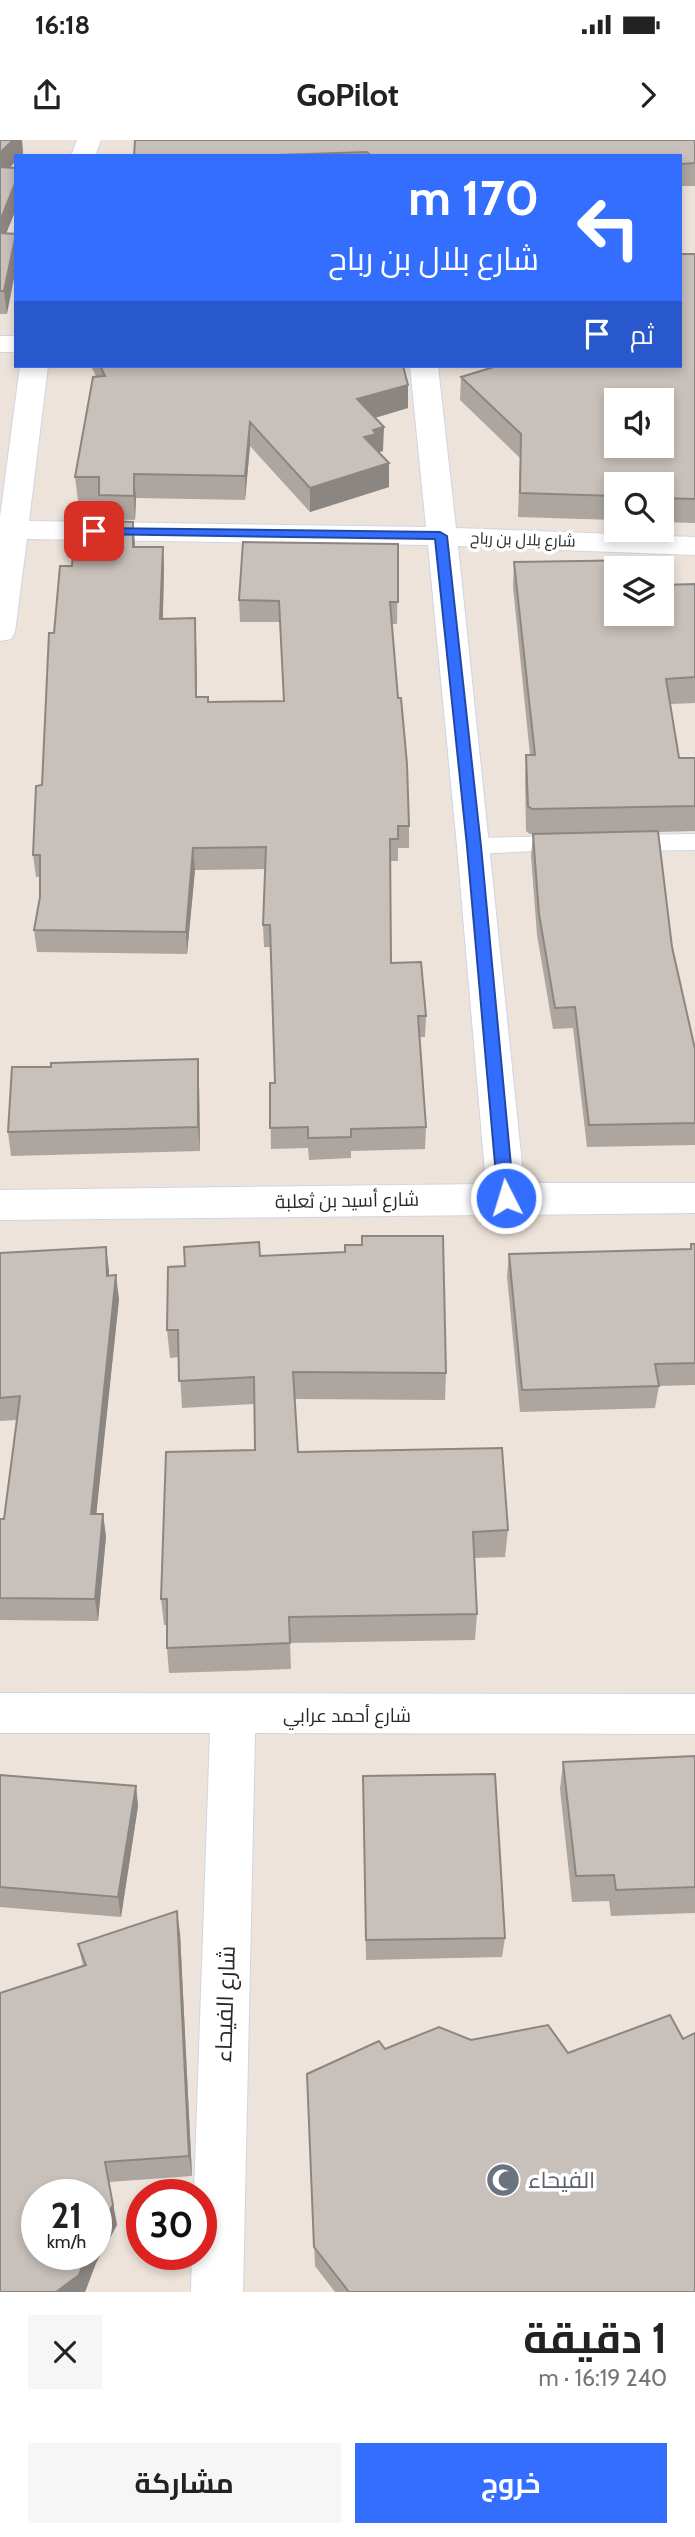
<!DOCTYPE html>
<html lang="ar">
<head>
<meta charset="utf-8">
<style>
  :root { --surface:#fff; --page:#f6f6f6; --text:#222; --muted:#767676; --accent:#346eff }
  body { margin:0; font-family:Cabin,Cairo,sans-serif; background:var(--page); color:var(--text); direction:rtl; height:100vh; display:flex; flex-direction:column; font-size:26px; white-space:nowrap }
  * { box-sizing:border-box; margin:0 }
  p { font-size:23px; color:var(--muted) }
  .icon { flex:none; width:38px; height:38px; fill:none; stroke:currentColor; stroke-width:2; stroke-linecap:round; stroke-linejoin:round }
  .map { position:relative; height:2152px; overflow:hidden; direction:ltr }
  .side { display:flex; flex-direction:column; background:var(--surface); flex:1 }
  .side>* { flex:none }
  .guide { position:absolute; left:14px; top:14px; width:668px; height:214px; border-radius:0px; box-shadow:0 4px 10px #0003; direction:rtl; background:#346eff; color:#fff; overflow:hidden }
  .buttons { position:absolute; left:604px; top:248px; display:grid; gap:14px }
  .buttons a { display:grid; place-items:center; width:70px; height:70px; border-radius:0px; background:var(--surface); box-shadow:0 4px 10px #0003; font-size:35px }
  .speed { position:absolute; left:21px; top:2039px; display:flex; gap:14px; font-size:35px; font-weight:700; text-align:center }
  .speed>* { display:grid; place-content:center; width:91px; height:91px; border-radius:50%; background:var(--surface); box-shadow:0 4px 10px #0003; line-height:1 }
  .speed small { font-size:18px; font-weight:400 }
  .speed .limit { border:10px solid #d22; background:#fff; color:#111 }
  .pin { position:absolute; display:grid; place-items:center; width:60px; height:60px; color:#fff; margin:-30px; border-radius:14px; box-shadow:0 4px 10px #0006 }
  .me { position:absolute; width:77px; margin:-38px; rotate:355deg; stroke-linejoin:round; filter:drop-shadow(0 0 5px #0008) }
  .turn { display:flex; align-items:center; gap:24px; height:147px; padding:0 28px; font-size:32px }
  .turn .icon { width:91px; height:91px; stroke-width:2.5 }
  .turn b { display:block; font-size:49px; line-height:60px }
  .then { display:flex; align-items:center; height:66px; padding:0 28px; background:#0003; gap:14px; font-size:26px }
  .round { display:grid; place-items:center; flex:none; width:74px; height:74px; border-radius:0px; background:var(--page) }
  .head { display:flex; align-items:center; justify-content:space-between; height:119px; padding:0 28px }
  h1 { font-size:42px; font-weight:700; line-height:52px }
  .button { display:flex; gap:14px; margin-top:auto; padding:14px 28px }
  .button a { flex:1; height:80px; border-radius:0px; background:var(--accent); color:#fff; font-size:28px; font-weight:700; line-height:80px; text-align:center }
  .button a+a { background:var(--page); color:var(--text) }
  .status { display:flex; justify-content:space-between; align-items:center; height:49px; padding:0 35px; background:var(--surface); direction:ltr }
  .status svg { height:19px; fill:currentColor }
  header { display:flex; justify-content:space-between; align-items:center; height:91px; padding:0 28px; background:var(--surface); font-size:32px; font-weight:700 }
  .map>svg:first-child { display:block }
</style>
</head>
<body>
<div class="status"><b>16:18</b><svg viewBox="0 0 49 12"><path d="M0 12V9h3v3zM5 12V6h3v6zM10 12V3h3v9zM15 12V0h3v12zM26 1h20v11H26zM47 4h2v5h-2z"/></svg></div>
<header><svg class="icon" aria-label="forward" viewBox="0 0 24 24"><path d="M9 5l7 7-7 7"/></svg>GoPilot<svg class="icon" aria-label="share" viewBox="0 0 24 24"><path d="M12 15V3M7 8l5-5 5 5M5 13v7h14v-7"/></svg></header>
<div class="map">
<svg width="695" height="2152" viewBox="0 0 695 2152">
  <rect width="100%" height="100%" fill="#ede3da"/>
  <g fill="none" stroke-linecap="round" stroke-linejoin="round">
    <!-- lane casing -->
    <g stroke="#cfd5e3" stroke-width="2">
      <path id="lane" d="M695 694V710L626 711 618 708 615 703 618 698 626 695Z
        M567 696 575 699 578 704 575 709 474 714 466 711 463 706 466 701 474 698Z"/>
    </g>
    <!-- street casing -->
    <g stroke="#cfd5e3" stroke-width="2">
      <path id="street" d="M77 0H101L95 16H71Z
        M0 196H16V212H0Z
        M20 226H48L29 381 426 387 410 226H438L456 388 695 397V415L458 406 524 1043H695V1073L0 1080V1050L486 1044 457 706 428 405 27 399 15 492 11 499 0 501V377Z
        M0 1553 695 1554V1594L255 1593 243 2152H191L192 2114H201V2054H194L210 1593H0Z"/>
    </g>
    <!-- lane -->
    <use href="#lane" fill="#fff" fill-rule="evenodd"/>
    <!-- street -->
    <use href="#street" fill="#fff" fill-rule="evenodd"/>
  </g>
  <!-- wall -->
  <path fill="#aca5a0" d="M0 0H22L23 14 21 16H16V21L9 28H16V69L6 93 7 174H0Z
    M695 0V46H681V16H134Z
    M695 114V383L662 382V345H616V380L518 377 520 318 460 260 461 237 681 226Z
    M91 226H403L408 245V268L375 278 383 311 379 312 389 347 310 372 250 306 245 360 136 358 135 380 101 379 99 361H78L75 337 96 236Z
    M398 404 397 484H392L409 686V708H398V721H390L391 823 426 876 425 897H419L426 987 425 1009 351 1011V1018L309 1020 308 1008 271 1009 270 943H275L271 807H264L263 785 265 729 195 730 187 814 37 812 34 790 40 757V737H36L33 715 42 645 54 493 72 426 96 413 135 407H163L164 428 163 479 196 500 197 557 208 562 284 561 280 482H240L239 460Z
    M514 422 616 474 695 444V563L670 564 679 618H695V691L658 692 672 807 695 909V1005L587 1007 573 888 553 889 537 795 531 716 533 694H530L526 691 525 641 526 615H530L513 447Z
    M51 927 199 943 200 1011 11 1016 8 992Z
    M691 1104H695V1245L659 1246 655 1268 520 1272 507 1136 509 1114 690 1109Z
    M0 1113 109 1130V1136L119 1159 96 1374H103L106 1397 98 1481 0 1480V1379H4L17 1280 0 1281Z
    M260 1116 446 1233 445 1260 294 1259 298 1312 508 1390 505 1417 474 1418 477 1474 475 1500 290 1503 291 1529 169 1533 167 1508V1485H164L161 1459 255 1310 254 1264 182 1268 179 1217 170 1218 167 1190 185 1126Z
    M695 1616V1773L611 1776 609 1761 572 1762 560 1649 563 1622Z
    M0 1635 136 1646 138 1666 121 1777 0 1767Z
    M363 1636 505 1798 502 1817 366 1820Z
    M180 1793 192 2036 109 2042 117 2085 96 2123 85 2152H0L83 1826 78 1804Z
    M385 1909 695 2152H335L315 2126 307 1934Z"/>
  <!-- shaded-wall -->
  <path fill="#8c8682" d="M7 0H22L23 14 21 16H16V21L0 37V13Z
    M16 41V69L0 109V81Z
    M16 94V128L7 174 4 151Z
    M408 245V268L357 283V259Z
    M250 282V306L245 360V336Z
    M384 287 383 311 376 313 364 297 373 290Z
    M389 323V347L310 372V348Z
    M134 334 136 358 135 380 134 356Z
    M133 382 135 403 134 429 133 407Z
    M163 407 164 428 162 501 160 479Z
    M195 478 196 500 197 579 196 557Z
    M193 708 195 730 187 814 186 792Z
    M198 919 199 943 200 1011 198 987Z
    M106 1107 109 1130V1159L107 1136Z
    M116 1135 119 1159 94 1396 91 1374Z
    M103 1374 106 1397 98 1481 95 1459Z
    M136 1646 138 1666 121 1777 118 1757Z
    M177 1771 180 1793 192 2036 189 2016Z
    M105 2022 117 2085 96 2123 85 2152H56L87 2114H96V2095Z"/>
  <!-- building -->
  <path fill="#c8c0ba" stroke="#8c8682" stroke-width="2" fill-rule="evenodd" d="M0 0H13L0 13Z
    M135 0H695V23L681 24V16H371L367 12 280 15 281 16H134Z
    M0 27 16 28V41L0 81Z
    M0 93 16 94 4 151H0Z
    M681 114H695V359L662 358V345H616V356L520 353 521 294 461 237 497 226H681ZM616 261H662V306H616Z
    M100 226H403L408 245 357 259 384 287 373 290 376 294 364 297 389 323 310 348 250 282 245 336 134 334V356L99 355V337H75L93 237 105 236Z
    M98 381 133 382V407H163L160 479 195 478 196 557H208V562L284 561 279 461 239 460 243 402 398 404V462H390L398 558H401L407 624 409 686H398V699H390L391 823 421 822 426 876H418L426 987 351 989V997L308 998V987L270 988V943H275L270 785H263L266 707 193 708 186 792 34 790 40 757V715H33L36 646 42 645 49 493H54L60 426H72L73 413H96Z
    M646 420 648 429H616V474H662V445L695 444V537L666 539 679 618H695V666L532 669 528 666 526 615H535L514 422Z
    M658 691 672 807 695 909V983L589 985 575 867 555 868 539 774 533 694Z
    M198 919V987L8 992 12 927H51V923Z
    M362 1096H443L446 1233 293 1232 298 1312 502 1308 508 1390 473 1392 477 1474 289 1477 290 1503 167 1508V1459H161L166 1312 255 1310 254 1237 179 1241 178 1190H167L168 1127 185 1126 184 1107 259 1102 260 1116 345 1112V1105H362Z
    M691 1104H695V1223L655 1224 659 1246 522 1250 509 1114 691 1109Z
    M106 1107 107 1136 116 1135 91 1374H103L95 1459 0 1458V1379H4L20 1256 0 1258V1113Z
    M695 1616V1747L616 1750 614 1735 576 1736 563 1622Z
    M495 1634 505 1798 366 1800 363 1636Z
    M0 1635 136 1646 118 1757 0 1747Z
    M177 1771 189 2016 105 2022 113 2065 96 2095V2054H37V2114H87L79 2135 56 2152H0V1853L86 1825 78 1804Z
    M670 1875 683 1899 695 1893V2152H349L314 2107 307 1934 379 1901 385 1909 439 1887 471 1900 548 1885 568 1913Z"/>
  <!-- route -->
  <path fill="#346eff" stroke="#2248a6" stroke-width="2" d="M94 388 440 392 447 396 481 706 514 1058 512 1062 506 1064 498 1058 467 706 435 399 90 394 88 391Z"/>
  <!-- icons -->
  <defs>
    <g id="mosque-disc" transform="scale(1.75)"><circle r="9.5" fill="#6b7280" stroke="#fff"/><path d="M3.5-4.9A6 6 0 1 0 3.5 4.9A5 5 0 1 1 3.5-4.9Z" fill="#fff"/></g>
  </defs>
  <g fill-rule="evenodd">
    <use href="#mosque-disc" x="503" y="2040"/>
  </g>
  <g text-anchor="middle" stroke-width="7" stroke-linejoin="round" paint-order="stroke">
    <!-- far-street labels -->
    <g font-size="16" fill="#292929" stroke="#fff">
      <text transform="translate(523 399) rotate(2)" y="6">شارع بلال بن رباح</text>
    </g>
    <!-- street labels -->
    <g font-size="19" fill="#292929" stroke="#fff">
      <text transform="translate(347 1060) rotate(-1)" y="7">شارع أسيد بن ثعلبة</text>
      <text x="347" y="1582">شارع أحمد عرابي</text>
    </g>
    <!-- near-street labels -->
    <g font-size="23" fill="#292929" stroke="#fff">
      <text transform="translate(225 1864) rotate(-88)" y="8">شارع الفيحاء</text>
    </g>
    <!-- near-worship labels -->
    <g font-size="23" fill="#5b616d" stroke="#fff" text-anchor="start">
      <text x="528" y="2048">الفيحاء</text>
    </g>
  </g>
</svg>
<div class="buttons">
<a><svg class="icon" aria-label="sound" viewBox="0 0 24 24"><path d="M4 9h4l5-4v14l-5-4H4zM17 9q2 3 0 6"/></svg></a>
<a><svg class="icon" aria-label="search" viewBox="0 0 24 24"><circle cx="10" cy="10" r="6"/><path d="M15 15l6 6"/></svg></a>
<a><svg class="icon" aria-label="layers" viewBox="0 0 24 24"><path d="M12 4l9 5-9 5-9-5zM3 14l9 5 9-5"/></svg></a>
</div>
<div class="speed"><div>21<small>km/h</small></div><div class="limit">30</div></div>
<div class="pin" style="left:94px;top:391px;background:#d93025"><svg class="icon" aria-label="arrive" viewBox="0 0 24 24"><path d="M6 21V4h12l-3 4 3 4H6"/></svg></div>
<svg class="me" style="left:506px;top:1058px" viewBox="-20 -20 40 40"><circle r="17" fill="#346eff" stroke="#fff" stroke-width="3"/><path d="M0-11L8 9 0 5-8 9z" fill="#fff"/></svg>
<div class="guide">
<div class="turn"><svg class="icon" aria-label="left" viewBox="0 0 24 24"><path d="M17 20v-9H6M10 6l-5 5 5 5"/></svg><div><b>170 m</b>شارع بلال بن رباح</div></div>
<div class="then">ثم<svg class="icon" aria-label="arrive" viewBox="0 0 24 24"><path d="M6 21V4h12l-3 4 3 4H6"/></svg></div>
</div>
</div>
<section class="side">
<div class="head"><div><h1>1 دقيقة</h1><p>240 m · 16:19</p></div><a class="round"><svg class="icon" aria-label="close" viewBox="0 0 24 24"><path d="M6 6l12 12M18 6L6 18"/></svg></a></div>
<div class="button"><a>خروج</a><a>مشاركة</a></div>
</section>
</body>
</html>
